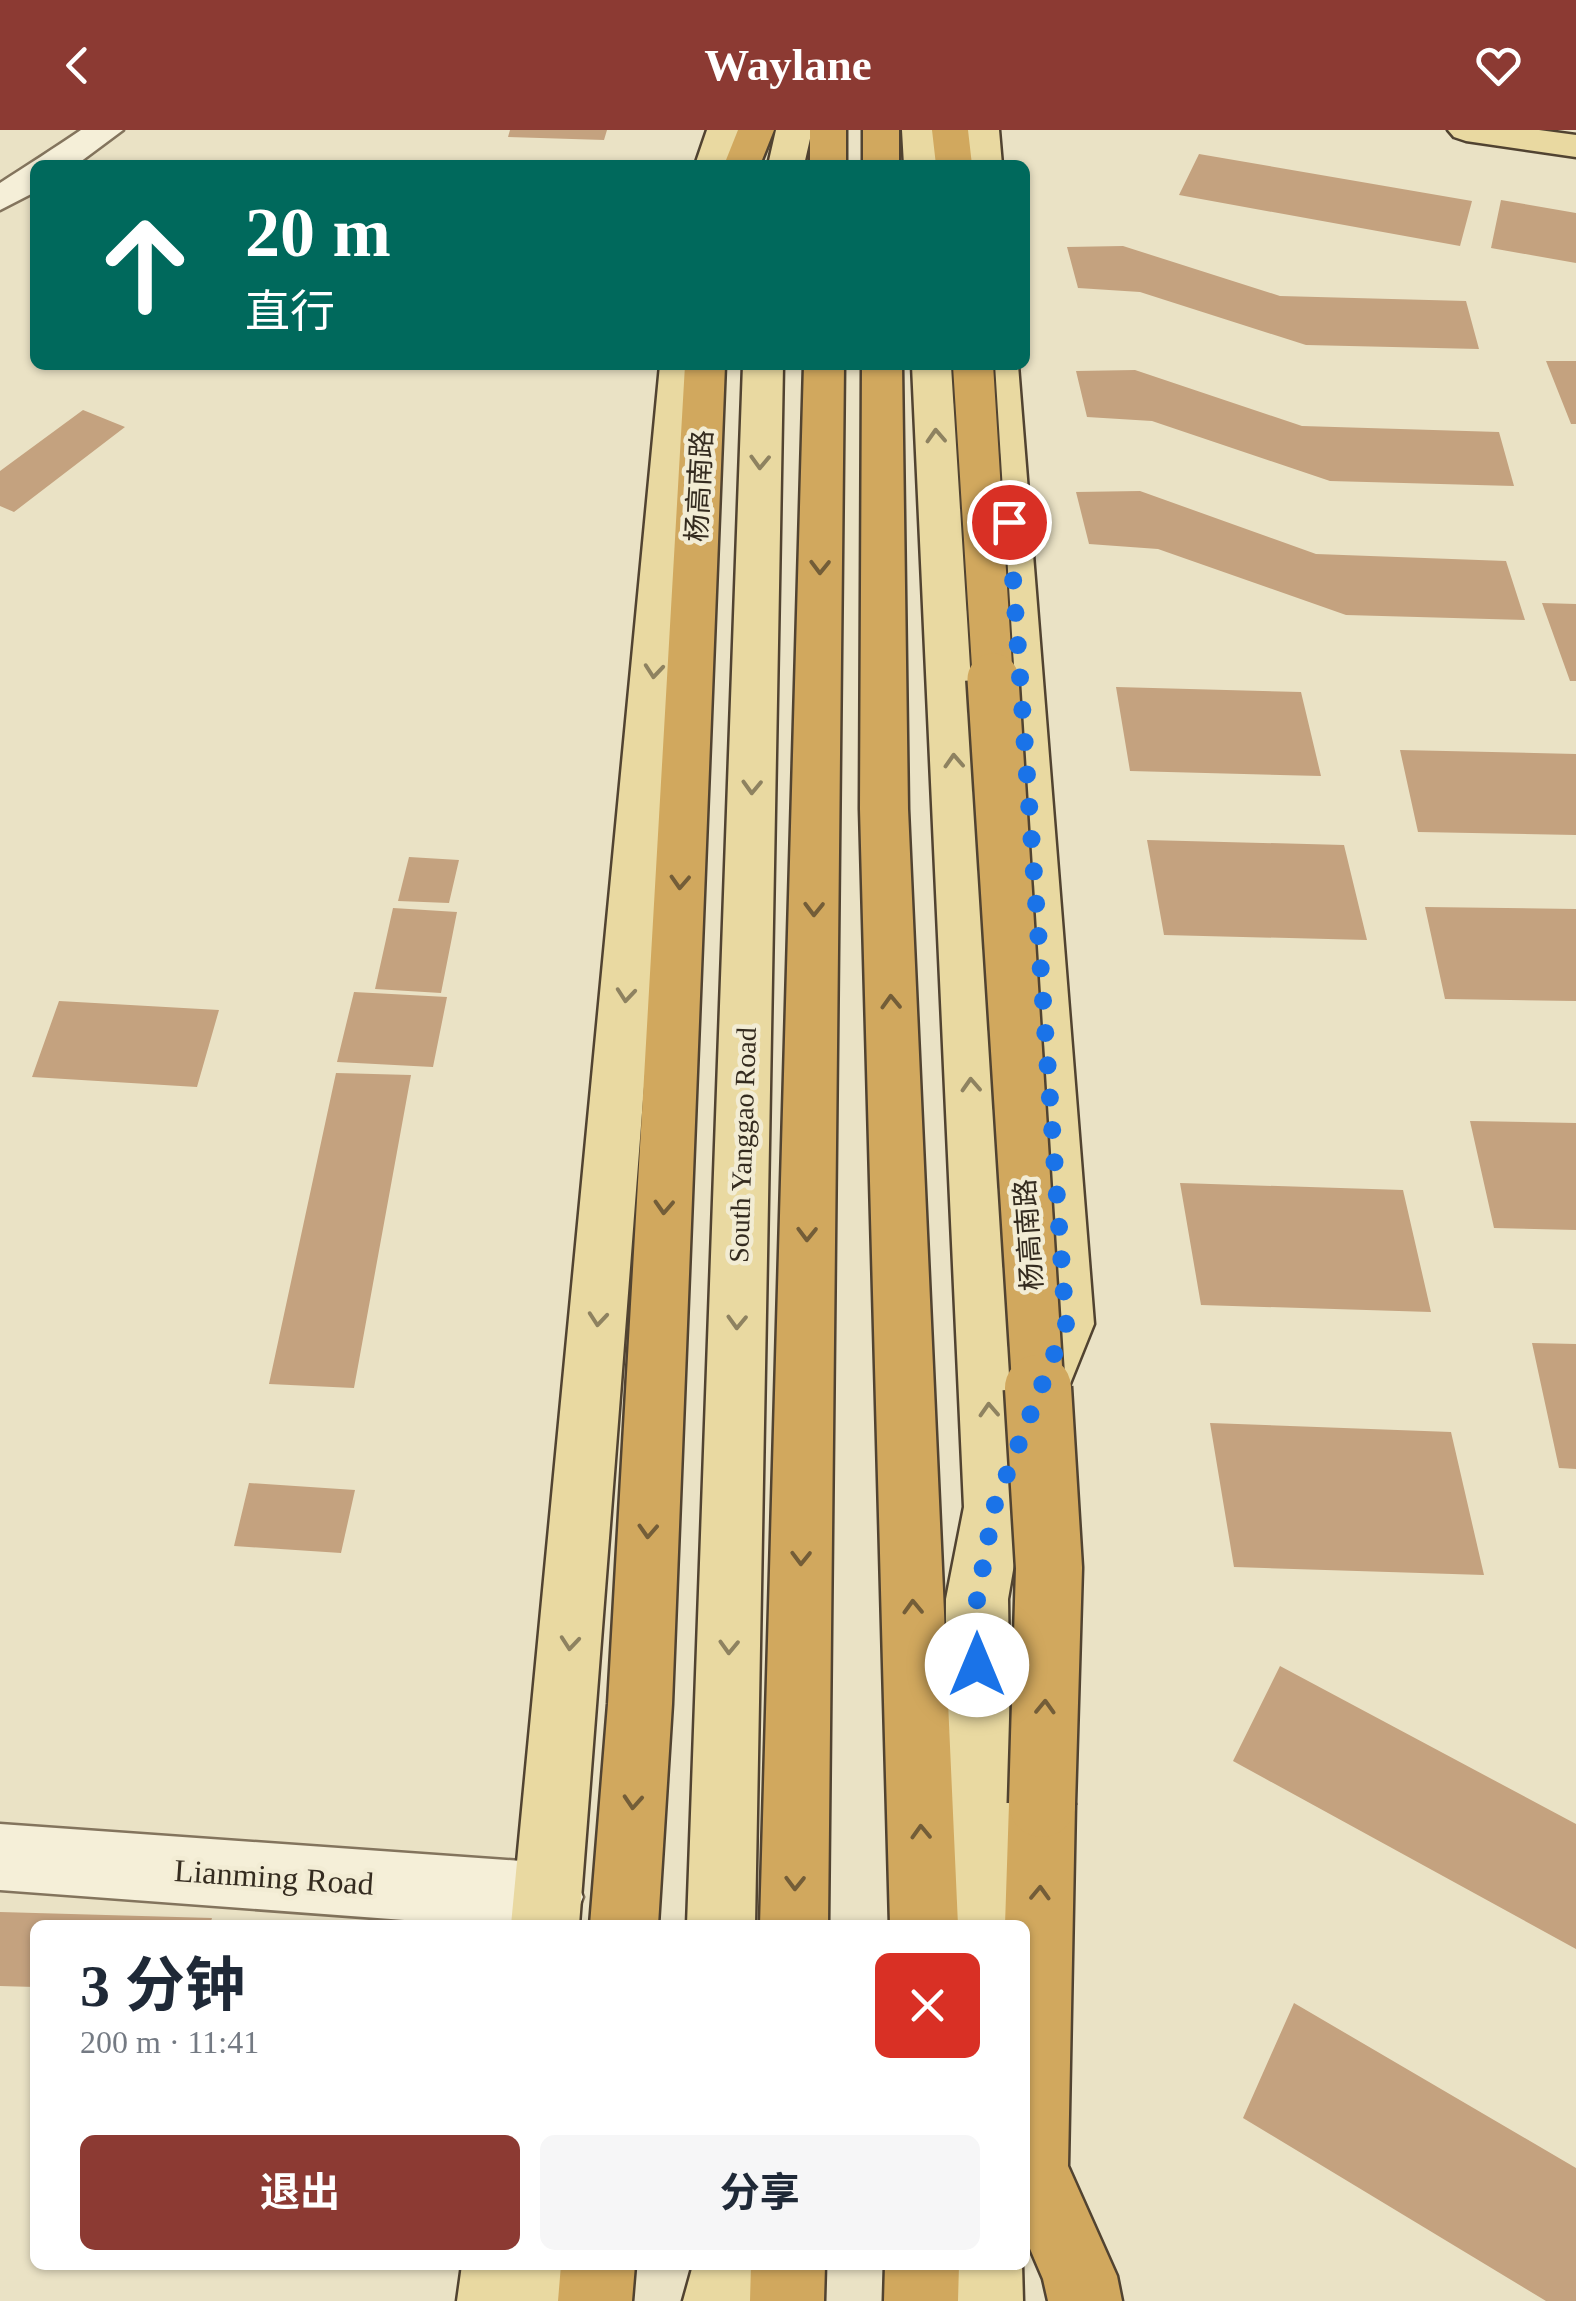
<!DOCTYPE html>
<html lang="zh">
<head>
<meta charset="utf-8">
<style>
  :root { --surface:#fff; --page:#f6f6f7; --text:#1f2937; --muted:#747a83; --accent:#8c3a33 }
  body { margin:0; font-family:"Times New Roman","Noto Sans SC",serif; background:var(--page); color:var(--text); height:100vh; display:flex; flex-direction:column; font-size:38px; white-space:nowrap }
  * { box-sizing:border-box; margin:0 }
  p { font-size:32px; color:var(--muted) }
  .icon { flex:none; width:55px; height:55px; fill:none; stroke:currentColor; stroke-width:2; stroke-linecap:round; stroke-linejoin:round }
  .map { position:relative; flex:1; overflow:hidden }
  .side { position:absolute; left:30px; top:1790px; width:1000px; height:350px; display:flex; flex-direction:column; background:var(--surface); border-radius:15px; box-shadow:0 2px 8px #0004 }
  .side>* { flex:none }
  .banner { position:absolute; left:30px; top:30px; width:1000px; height:210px; border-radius:15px; box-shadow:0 2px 8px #0004; background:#00695c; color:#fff; overflow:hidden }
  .pin { position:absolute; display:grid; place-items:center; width:85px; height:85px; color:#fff; margin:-42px; border:5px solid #fff; border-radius:50%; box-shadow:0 2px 10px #0007 }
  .me { position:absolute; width:110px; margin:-55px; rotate:0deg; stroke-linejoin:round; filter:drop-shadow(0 0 8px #0008) }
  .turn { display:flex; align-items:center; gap:35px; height:210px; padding:0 50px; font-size:45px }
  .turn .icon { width:130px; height:130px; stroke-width:2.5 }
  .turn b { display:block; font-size:70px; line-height:85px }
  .round { display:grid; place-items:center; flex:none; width:105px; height:105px; border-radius:15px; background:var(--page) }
  .headline { display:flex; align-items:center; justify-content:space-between; height:170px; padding:0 50px }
  h1 { font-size:60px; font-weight:700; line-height:75px }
  .cta { display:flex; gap:20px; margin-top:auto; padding:20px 50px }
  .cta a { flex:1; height:115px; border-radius:15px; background:var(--accent); color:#fff; font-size:40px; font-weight:700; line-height:115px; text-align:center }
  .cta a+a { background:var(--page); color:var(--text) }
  header { display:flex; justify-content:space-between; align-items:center; height:130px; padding:0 50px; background:var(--accent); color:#fff; font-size:45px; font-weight:700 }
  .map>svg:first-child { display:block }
</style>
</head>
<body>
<header><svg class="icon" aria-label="back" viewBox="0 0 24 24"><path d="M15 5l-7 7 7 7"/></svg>Waylane<svg class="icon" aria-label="heart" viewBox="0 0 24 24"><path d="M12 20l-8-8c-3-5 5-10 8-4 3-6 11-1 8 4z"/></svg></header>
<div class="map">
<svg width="1576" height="2171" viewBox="0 0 1576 2171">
  <rect width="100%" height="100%" fill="#eae2c5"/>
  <!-- building -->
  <path fill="#c4a27f" d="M510 0H607L604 10 508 7Z
    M1199 24 1472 71 1460 116 1179 65Z
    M1501 70 1576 83V133L1491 118Z
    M1123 116 1280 166 1466 171 1479 219 1306 215 1140 162 1078 158 1067 117Z
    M1546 231H1576V294H1571Z
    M1135 240 1302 296 1499 302 1514 356 1330 351 1152 291 1087 287 1076 241Z
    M83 280 125 297 14 382 0 376V341Z
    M1140 361 1316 424 1506 431 1525 490 1346 485 1158 419 1089 414 1076 362Z
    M1542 473 1576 474V551H1570Z
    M1116 557 1301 562 1321 646 1130 641Z
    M1400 620 1576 624V705L1418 702Z
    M1147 710 1344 715 1367 810 1164 805Z
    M409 727 459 730 449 773 398 771Z
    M1425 777 1576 779V871L1445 869Z
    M393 778 457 782 441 863 375 859Z
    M354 862 447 867 433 937 337 932Z
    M59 871 219 880 197 957 32 947Z
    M336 943 411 945 354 1258 269 1254Z
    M1470 991 1576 993V1100L1494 1098Z
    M1180 1053 1403 1060 1431 1182 1201 1175Z
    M1532 1213 1576 1214V1339L1559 1338Z
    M1210 1293 1451 1302 1484 1445 1234 1437Z
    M249 1353 355 1360 341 1423 234 1416Z
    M1280 1536 1576 1694V1819L1233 1631Z
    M0 1782 212 1788 210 1795H35V1857L0 1856Z
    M1294 1873 1576 2038V2171H1546L1243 1988Z"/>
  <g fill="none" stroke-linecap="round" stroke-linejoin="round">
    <!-- minor casing -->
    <g stroke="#83745d" stroke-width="5">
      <path id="minor" d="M81 0H123L76 35H35V62L0 80V53C28 35 53 19 81 0Z
        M0 1694 549 1733 573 1743 583 1767 573 1791 563 1795H471L0 1760Z"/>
    </g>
    <!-- major casing -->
    <g stroke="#514331" stroke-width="5">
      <path id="major" d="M707 0H743L731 35H695Z
        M776 0H812L804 35H768Z
        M902 0H938L940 35H904Z
        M963 0H999L1002 35H966Z
        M1448 0H1539L1576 5V27L1466 11 1454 7Z
        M660 235H700L579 1795H511Z
        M743 235H783L755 1795H687Z
        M912 235H952L1016 1246 1038 1194 978 235H1018L1094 1194 1053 1296 1032 1304 1019 1299 1024 1377 1008 1469 1013 1795H945L946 1469 964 1377Z
        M462 2135H599L586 2171H457Z
        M693 2135H767L757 2171H683Z
        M948 2135H1022L1023 2171H949Z"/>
    </g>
    <!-- highway casing -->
    <g stroke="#514331" stroke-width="5">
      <path id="highway" d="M738 0H774L760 35H724Z
        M810 0H846V35H810Z
        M863 0H899V35H863Z
        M932 0H968L972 35H936Z
        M685 235H725L672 1574 658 1795H590L608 1574Z
        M804 235H844L828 1795H760Z
        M862 235H902L908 679 958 1795H890L860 679Z
        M1042 1642 1065 1651 1075 1674 1068 2036 1117 2146 1122 2171H1048L1043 2149 1025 2107V1795H1005L1009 1674 1019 1651Z
        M561 2135H635L632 2171H558Z
        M751 2135H825L824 2171H750Z
        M885 2135H959L958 2171H884Z"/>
    </g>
    <!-- minor -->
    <use href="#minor" fill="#f5efd8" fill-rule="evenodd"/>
    <!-- major -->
    <use href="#major" fill="#e9d9a1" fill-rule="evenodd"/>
    <!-- highway -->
    <use href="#highway" fill="#d1a85e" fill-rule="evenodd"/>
    <!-- highway-bridge-far2 casing -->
    <g stroke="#514331" stroke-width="44" stroke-linecap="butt">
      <path id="highway-bridge-far2" d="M973 235 993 552"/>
    </g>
    <!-- highway-bridge-far1 casing -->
    <g stroke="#514331" stroke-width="56" stroke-linecap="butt">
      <path id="highway-bridge-far1" d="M993 549 1038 1260"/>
    </g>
    <!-- highway-bridge casing -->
    <g stroke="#514331" stroke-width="71" stroke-linecap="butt">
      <path id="highway-bridge" d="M1038 1258 1049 1438 1042 1674"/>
    </g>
    <!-- highway-bridge-far2 -->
    <use href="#highway-bridge-far2" stroke="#d1a85e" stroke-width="40"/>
    <!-- highway-bridge-far1 -->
    <use href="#highway-bridge-far1" stroke="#d1a85e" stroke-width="51"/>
    <!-- highway-bridge -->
    <use href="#highway-bridge" stroke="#d1a85e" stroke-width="66"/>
  </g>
  <!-- one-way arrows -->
  <defs><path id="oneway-chevron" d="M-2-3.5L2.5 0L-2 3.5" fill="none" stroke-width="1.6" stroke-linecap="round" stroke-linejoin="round" transform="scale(2.5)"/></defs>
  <g stroke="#8e8260">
    <use href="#oneway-chevron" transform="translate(936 306) rotate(-93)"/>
    <use href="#oneway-chevron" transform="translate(760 332) rotate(92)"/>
    <use href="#oneway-chevron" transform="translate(654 541) rotate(95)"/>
    <use href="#oneway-chevron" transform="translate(954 631) rotate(-93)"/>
    <use href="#oneway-chevron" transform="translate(752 657) rotate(92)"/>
    <use href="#oneway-chevron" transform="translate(626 865) rotate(95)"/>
    <use href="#oneway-chevron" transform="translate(971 955) rotate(-93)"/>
    <use href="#oneway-chevron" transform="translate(598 1189) rotate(95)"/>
    <use href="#oneway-chevron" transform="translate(737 1192) rotate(92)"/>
    <use href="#oneway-chevron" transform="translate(989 1280) rotate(-93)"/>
    <use href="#oneway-chevron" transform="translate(570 1513) rotate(95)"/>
    <use href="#oneway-chevron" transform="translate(729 1517) rotate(92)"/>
  </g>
  <g stroke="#735d38">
    <use href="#oneway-chevron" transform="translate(820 437) rotate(91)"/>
    <use href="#oneway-chevron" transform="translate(680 752) rotate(93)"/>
    <use href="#oneway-chevron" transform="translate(814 779) rotate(91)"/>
    <use href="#oneway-chevron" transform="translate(891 872) rotate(-92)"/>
    <use href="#oneway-chevron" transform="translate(664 1077) rotate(93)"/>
    <use href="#oneway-chevron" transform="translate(807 1104) rotate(91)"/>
    <use href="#oneway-chevron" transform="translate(648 1401) rotate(93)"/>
    <use href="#oneway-chevron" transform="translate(801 1428) rotate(91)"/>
    <use href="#oneway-chevron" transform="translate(913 1477) rotate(-92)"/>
    <use href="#oneway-chevron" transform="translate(1045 1577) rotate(-88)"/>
    <use href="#oneway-chevron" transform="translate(633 1672) rotate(94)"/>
    <use href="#oneway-chevron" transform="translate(921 1702) rotate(-92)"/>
    <use href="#oneway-chevron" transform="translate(795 1753) rotate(91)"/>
    <use href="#oneway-chevron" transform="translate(1040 1763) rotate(-88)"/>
  </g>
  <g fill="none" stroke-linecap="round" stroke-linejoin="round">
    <!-- route -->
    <path stroke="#1a73e8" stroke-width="18" stroke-dasharray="0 32.4" d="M977 1535V1469L994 1377 1066 1194 1009 392"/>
  </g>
  <g text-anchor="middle" stroke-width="9" stroke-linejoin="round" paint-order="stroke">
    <!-- street labels -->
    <g font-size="28" fill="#342b1f" stroke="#f2ecd4">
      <text transform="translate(699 356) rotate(-87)" y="10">杨高南路</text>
      <text transform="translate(742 1015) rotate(-88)" y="10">South Yanggao Road</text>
      <text transform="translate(1028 1105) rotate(-94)" y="10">杨高南路</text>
    </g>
    <!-- near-street labels -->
    <g font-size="32" fill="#342b1f" stroke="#f2ecd4">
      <text transform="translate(274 1747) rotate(4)" y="11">Lianming Road</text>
    </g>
  </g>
</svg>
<div class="pin" style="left:1009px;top:392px;background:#d93025"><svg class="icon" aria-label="arrive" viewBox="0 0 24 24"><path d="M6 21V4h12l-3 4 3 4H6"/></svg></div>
<svg class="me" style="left:977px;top:1535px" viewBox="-20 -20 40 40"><circle r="19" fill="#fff"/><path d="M0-13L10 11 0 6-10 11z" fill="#1a73e8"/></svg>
<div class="banner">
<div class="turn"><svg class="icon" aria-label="ahead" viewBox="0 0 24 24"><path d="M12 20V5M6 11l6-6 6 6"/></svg><div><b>20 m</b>直行</div></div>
</div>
<section class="side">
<div class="headline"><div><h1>3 分钟</h1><p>200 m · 11:41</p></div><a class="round" style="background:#d93025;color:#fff"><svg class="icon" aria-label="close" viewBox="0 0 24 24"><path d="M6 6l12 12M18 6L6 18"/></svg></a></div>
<div class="cta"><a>退出</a><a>分享</a></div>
</section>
</div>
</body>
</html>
